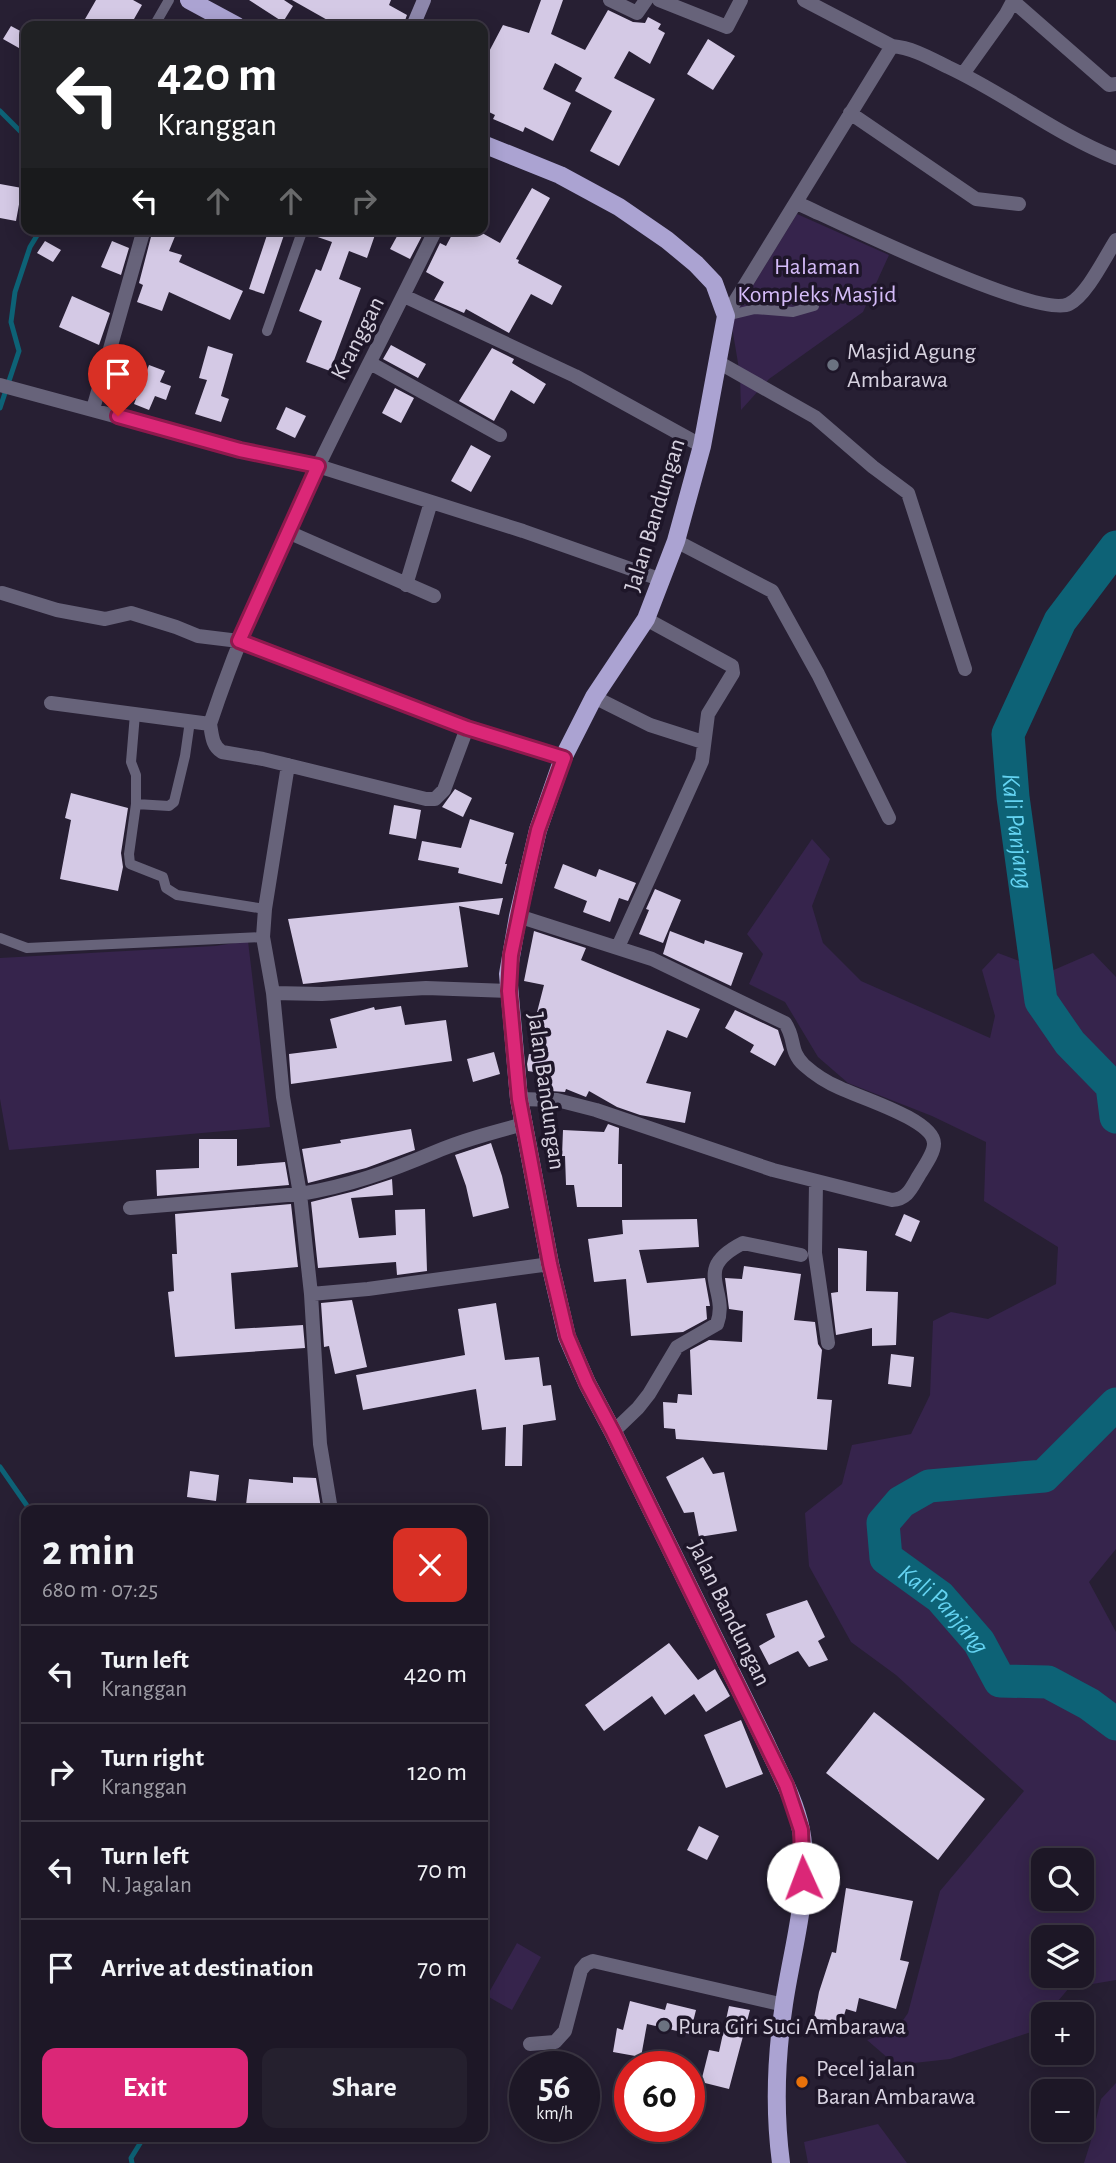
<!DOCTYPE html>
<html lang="en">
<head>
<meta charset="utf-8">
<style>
  :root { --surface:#1d1726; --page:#25202e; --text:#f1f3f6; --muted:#a09fa7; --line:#3b3643; --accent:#db2777 }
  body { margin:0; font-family:"Alegreya Sans",sans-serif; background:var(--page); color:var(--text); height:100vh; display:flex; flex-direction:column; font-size:26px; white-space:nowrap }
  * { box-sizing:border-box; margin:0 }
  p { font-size:23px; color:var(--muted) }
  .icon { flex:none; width:38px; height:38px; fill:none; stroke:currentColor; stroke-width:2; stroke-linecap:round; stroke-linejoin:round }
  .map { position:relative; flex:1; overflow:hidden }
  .sheet { position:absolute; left:21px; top:1505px; width:467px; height:637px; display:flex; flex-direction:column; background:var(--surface); border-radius:14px; box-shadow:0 4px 18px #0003,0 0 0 2px var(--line) }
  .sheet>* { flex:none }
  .guide { position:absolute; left:21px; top:21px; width:467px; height:214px; border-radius:14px; box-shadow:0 4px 18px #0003,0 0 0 2px var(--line); background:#202124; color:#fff; overflow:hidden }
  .buttons { position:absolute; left:1031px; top:1848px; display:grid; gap:14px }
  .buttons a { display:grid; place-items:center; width:63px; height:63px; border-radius:14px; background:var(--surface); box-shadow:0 4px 18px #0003,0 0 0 2px var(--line); font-size:35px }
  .speed { position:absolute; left:509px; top:2051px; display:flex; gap:14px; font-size:35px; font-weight:700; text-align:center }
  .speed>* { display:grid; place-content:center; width:91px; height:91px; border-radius:50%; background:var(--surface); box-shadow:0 4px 18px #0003,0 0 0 2px var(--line); line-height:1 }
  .speed small { font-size:18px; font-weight:400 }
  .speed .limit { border:10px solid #d22; background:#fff; color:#111 }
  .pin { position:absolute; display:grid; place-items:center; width:60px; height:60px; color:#fff; margin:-72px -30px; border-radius:50% 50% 50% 0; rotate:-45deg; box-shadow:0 0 7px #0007 }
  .pin .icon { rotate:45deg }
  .me { position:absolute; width:77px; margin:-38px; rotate:358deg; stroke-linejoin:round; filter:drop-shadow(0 0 5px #0008) }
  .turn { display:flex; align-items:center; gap:24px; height:147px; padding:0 21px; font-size:32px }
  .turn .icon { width:91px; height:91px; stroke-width:2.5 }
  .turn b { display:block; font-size:49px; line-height:60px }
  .lanes { display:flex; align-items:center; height:66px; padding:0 21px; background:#0003; justify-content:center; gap:35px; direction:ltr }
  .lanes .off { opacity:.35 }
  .round { display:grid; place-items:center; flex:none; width:74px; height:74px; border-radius:14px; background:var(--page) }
  .overview { display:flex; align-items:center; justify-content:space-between; height:119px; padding:0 21px }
  h1 { font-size:42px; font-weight:700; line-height:52px }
  .cta { display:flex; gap:14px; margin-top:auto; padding:14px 21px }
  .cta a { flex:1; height:80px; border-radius:14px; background:var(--accent); color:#fff; font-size:28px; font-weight:700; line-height:80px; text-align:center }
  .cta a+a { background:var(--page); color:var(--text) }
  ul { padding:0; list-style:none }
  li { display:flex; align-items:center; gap:21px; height:98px; padding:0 21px; border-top:2px solid var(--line) }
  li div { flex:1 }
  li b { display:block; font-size:26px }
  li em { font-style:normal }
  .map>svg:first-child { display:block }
</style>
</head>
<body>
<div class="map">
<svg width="1116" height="2163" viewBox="0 0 1116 2163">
  <rect width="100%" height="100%" fill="#271f33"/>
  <!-- green -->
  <path fill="#36244c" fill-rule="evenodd" d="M797 214 889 255 863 312 769 379 741 410 740 375 731 321Z
    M812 839 830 859 812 906 823 943 861 981 990 1038 995 1016 982 970 998 953 1049 972 1093 953 1116 977V1549L1089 1582 1116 1632V1980L1069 1988 1047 2014H1043V2020L1034 2031 950 2059 896 2065 867 2040 897 2029 908 2013 940 1891 1024 1791 896 1675 851 1642 809 1566 805 1513 842 1484 852 1445 911 1434 930 1395 933 1321 951 1312 988 1319 1056 1284 1058 1247 984 1201 986 1142 932 1116 848 1083 818 1057 785 1002 749 984 763 954 747 934ZM1082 1860V1899H1043V1860ZM1082 1937V1976H1043V1937Z
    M248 941 270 1127 9 1150 0 1099V958L215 946Z
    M517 1943 541 1957 512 2010 487 1996Z
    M1116 2083V2163H1084L1090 2144 1101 2099Z
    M878 2124 907 2163H808L804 2142Z"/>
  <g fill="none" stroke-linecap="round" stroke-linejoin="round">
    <!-- stream -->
    <path stroke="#0d6276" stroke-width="5" d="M0 111 26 137
      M0 408 19 351 11 322 15 292 30 247 41 229
      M0 1467 30 1510
      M132 2163 131 2158 144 2137"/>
    <!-- river -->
    <g stroke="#0d6276" stroke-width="33">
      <path id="s1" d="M1116 547 1060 621 1008 734 1013 797 1041 1001 1070 1043 1112 1086 1116 1117"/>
      <path id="s2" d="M1116 1404 1044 1476 929 1486 901 1502 883 1523 886 1558 940 1597 979 1642 1000 1681 1048 1682 1089 1704 1116 1724"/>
    </g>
  </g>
  <!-- building -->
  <path fill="#d4c9e5" d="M96 0H133L142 5 130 26H81Z
    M249 0H284L293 6 283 22Z
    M292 0H391L389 5 407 15 403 26H338Z
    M541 0H563L551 34 585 50 608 10 633 22 645 23 648 17 661 24 658 29 665 33 650 64 629 51 614 78 655 99 619 166 590 151 612 111 575 91 582 78 555 63 543 89 571 103 553 141 525 127 523 132 493 119 495 115 483 109V63L503 25 529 33Z
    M11 26 26 34V52L3 39Z
    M708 39 735 56 713 90 687 74Z
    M0 184 22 188 16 221 0 218Z
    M532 188 550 198 516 259 519 260 518 263 562 286 552 305 531 294 509 333 466 309 464 313 434 300 444 282 426 272 440 243 446 246 455 229H475L500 243Z
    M153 229H178L169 251 182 255 179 262 243 291 230 320 169 292 162 311 137 302 143 285 139 283Z
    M269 229H286L264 294 249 289Z
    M311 229H377L367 258 349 251 339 279 361 288 330 371 306 362 322 321 299 311 316 269 321 271 332 242 309 234Z
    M401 229H415L423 234 410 259 390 249Z
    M45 241 61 250 53 262 37 253Z
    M112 241 129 248 121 275 101 267Z
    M72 296 110 313 99 345 59 327Z
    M391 345 426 364 418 378 383 359Z
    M208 346 233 354 221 396 229 399 221 422 195 414 207 380 199 378Z
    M492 348 514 359 512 363 546 384 534 404 511 390 494 421 459 401Z
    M149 365 165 371 160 382 171 386 166 400 155 396 149 410 134 404Z
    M395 388 414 398 401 423 382 413Z
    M286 407 306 416 295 438 276 429Z
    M471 445 491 456 471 492 451 481Z
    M455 789 472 798 463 817 442 807Z
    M71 793 128 808 121 853 123 867 118 891 60 879 71 820 65 818Z
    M394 805 421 810 416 839 389 834Z
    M470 819 514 833 505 864H507L502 884 458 873 459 868 418 860 422 841 461 848Z
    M563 864 596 877 599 869 636 883 628 901 619 898 610 922 583 912 587 901 554 888Z
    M655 889 681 900 663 943 639 934 649 910 646 909Z
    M503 898 499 915 459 906 468 967 303 984 288 919Z
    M534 931 586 948 581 960 700 1009 687 1038 667 1030 646 1083 691 1092 685 1123 640 1115 617 1107 589 1091 586 1097 566 1089 565 1092 537 1090 540 1073 528 1071 527 1064 529 1054 538 1055 545 1027 534 1024 544 985 524 981Z
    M670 931 704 944 705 940 743 953 731 986 663 954Z
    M401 1006 405 1025 446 1020 452 1061 291 1084 289 1054 337 1048 330 1019 374 1007 375 1010Z
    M735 1010 778 1030 784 1050 775 1066 750 1052 754 1045 725 1028Z
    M494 1052 500 1074 473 1082 467 1059Z
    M608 1124 619 1128 618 1164H622V1207H577L574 1185H566L565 1156H562L563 1130 604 1132Z
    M411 1129 415 1150 366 1168 308 1183 302 1149 341 1143 340 1140Z
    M199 1139H237V1166L285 1162 289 1185 157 1196 156 1170 199 1168Z
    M491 1143 502 1176 509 1208 473 1217 466 1186 455 1155Z
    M392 1179 393 1195 351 1198 359 1238 396 1235 395 1210 425 1209 427 1271 397 1275 396 1262 318 1268 311 1202 355 1191Z
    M291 1204 298 1267 231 1273 235 1329 303 1325 305 1348 175 1357 168 1292 174 1291 172 1254H177L175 1214Z
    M904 1214 920 1221 911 1242 895 1235Z
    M697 1219 699 1247 639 1250 647 1283 705 1278 710 1306H706L707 1319 683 1332 631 1336 626 1279 594 1282 588 1239 623 1234 622 1220Z
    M838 1248 867 1251 866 1291 898 1292 896 1345 872 1346V1328L836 1335 831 1293 838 1292Z
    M744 1266 801 1274 794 1320 815 1322 818 1344 822 1350 817 1399 832 1400 827 1450 676 1439 675 1429 664 1428 663 1402 677 1403 678 1394 692 1395 690 1350 709 1340 742 1342 743 1311 729 1309 725 1278 742 1279Z
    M352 1300 367 1367 335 1374 329 1346 324 1347 321 1303Z
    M496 1303 505 1360 539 1357 543 1386 551 1385 556 1420 523 1425 522 1466H505L506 1427 482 1430 476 1389 363 1410 356 1375 465 1355 458 1309Z
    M891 1354 914 1357 911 1387 888 1384Z
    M703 1457 713 1474 724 1472 737 1531 699 1537 694 1512 684 1513 666 1477Z
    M190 1471 219 1475 216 1501 187 1497Z
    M293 1477 316 1478 321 1508 282 1506V1509L246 1505 249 1479 293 1483Z
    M807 1600 825 1637 818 1641 828 1660 809 1667 798 1651 769 1665 759 1646 775 1637 766 1614Z
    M669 1643 698 1680 715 1669 730 1696 706 1712 694 1694 665 1715 652 1696 604 1731 585 1705Z
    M874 1712 985 1799 938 1860 826 1773Z
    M741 1720 763 1774 726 1788 704 1735Z
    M699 1826 719 1836 707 1860 687 1850Z
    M846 1888 913 1901 900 1960 909 1962 896 2009 859 1998 856 2012 846 2009 841 2025 814 2018 819 1992 832 1952 836 1953Z
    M630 2001 665 2010 667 2003 696 2010 690 2034 647 2024 641 2057 613 2052 617 2028 623 2030Z
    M729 2006 750 2010 729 2089 701 2082 709 2050 719 2052Z"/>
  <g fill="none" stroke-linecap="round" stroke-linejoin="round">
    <!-- service -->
    <path stroke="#67637a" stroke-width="10" d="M154 26 169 0
      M726 316 755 309 793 312 814 306
      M267 331 303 229
      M135 714 131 762 136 775V804L129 854 130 864 163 877 166 888 177 895 265 909
      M136 804 169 806 174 802 185 756 190 721
      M0 938 27 948 263 937"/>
    <!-- minor -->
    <path stroke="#67637a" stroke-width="14" d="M610 0 637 13 646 0
      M659 0 727 27 741 0
      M892 46C913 48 930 58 948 67 1006 94 1057 135 1116 158
      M963 74 1006 14 1013 1 1109 85 1116 84
      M850 113 976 199 1019 204
      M797 203C837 221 1038 320 1069 304 1087 295 1105 257 1116 240
      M404 296 575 376 702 446
      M726 316 892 46 804 0
      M718 362 815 417 873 467 908 493 965 669
      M370 363 500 435
      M0 385 240 450 318 466 523 531 662 580
      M93 409 144 229
      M288 532 434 596
      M676 541 772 591 818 674 889 818
      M406 585 431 502
      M2 593 57 610 105 619 131 613 176 627 198 636 239 641 467 728 563 758
      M594 697 650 725 703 742
      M51 703 210 724C267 552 357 392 436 229
      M210 724C212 735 212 746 222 752L263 759 426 799H435L444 790 467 728
      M518 916 652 959 785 1023C796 1039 789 1051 804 1065 814 1074 828 1083 840 1088 858 1097 935 1120 934 1144 934 1154 923 1168 918 1177 911 1189 907 1199 892 1200L773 1170 596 1110 557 1100 519 1099
      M618 947 702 761 708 714 733 673 732 666 646 619
      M509 991 426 988 322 994 273 993 283 1097 300 1194 311 1294 368 1289 550 1264
      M273 993 263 937 265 909 288 765
      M816 1182 815 1253 828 1343
      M130 1208 300 1194C349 1186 390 1171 435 1152 463 1140 494 1132 524 1124
      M311 1294 320 1444 331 1510
      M613 1432 638 1408 649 1394 677 1347 717 1324C730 1289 690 1270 743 1243L801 1255
      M530 2044 555 2042 565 2031 581 1970 586 1964 593 1961 784 2005"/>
    <!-- secondary -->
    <path stroke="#8d87ab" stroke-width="14" d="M413 26 424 0"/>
    <!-- primary -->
    <path stroke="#aba3d2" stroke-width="18" d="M189 0 237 26
      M483 144 560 175 619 207 667 240 696 264 714 283 726 316 702 446 676 541 646 619 594 697 563 758 538 830 518 916 508 974 519 1099 550 1264 567 1337 587 1383 613 1432 765 1741C778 1770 795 1799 801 1830 812 1887 792 1948 784 2004 776 2057 774 2110 781 2163"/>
  </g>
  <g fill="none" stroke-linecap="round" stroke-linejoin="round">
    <!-- route casing -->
    <g stroke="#8e194d" stroke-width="18">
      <path id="route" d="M118 416 240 450 318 466 239 641 467 728 564 758 538 830 528 873 511 955 509 991 519 1099 550 1264 567 1336 587 1383 613 1432 786 1785 801 1830 803 1878"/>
    </g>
    <!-- route -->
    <use href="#route" stroke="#db2777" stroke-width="12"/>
  </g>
  <!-- markers -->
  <g fill="#6b7280" stroke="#1e1629" stroke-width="2.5">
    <circle cx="833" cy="365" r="7"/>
    <circle cx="664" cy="2026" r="7"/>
  </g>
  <circle fill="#e8710a" stroke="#1e1629" stroke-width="2.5" cx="802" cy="2082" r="7"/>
  <g text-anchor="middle" stroke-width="7" stroke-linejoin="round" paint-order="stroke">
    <!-- park labels -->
    <g font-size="24" fill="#d5bcf9" stroke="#1e1629">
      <text x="817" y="274">Halaman<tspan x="817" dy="28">Kompleks Masjid</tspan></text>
    </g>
    <!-- street labels -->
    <g font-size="24" fill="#d7d2e0" stroke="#1e1629">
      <text transform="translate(357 338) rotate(-63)" y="8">Kranggan</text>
      <text transform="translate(654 515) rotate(-73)" y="8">Jalan Bandungan</text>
      <text transform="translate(547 1091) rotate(82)" y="8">Jalan Bandungan</text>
      <text transform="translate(730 1613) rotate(64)" y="8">Jalan Bandungan</text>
    </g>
    <!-- poi labels -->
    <g font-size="24" fill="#d7d2e0" stroke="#1e1629" text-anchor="start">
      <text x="847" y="359">Masjid Agung<tspan x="847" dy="28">Ambarawa</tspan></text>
      <text x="678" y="2034">Pura Giri Suci Ambarawa</text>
      <text x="816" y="2076">Pecel jalan<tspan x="816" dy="28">Baran Ambarawa</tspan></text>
    </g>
    <!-- water labels -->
    <g font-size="26" font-style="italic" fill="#64d3f2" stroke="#1e1629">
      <text dy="9" stroke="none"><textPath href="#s1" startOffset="315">Kali Panjang</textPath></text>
      <text dy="9" stroke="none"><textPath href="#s2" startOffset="390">Kali Panjang</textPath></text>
    </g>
  </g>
</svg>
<div class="buttons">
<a><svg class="icon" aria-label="search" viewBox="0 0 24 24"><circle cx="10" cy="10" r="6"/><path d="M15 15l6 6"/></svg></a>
<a><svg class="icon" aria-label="layers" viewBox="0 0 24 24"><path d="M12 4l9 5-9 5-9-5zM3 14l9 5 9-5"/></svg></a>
<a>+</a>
<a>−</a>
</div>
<div class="speed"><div>56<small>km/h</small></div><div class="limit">60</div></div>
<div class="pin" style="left:118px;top:416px;background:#d93025"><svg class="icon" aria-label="arrive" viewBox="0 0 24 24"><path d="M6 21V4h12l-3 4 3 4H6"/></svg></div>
<svg class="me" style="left:803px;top:1878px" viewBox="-20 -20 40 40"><circle r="19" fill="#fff"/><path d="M0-13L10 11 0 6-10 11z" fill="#db2777"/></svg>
<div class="guide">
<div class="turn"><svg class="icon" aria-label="left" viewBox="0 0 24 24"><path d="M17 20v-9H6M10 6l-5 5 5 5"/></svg><div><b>420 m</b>Kranggan</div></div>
<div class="lanes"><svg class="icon" aria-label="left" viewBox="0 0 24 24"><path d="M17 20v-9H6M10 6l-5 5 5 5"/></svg><svg class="icon off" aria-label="ahead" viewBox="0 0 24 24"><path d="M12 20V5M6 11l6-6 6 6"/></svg><svg class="icon off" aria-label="ahead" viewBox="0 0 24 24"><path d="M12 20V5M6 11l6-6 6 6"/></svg><svg class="icon off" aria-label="right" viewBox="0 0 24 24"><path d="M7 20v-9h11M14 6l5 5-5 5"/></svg></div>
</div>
<section class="sheet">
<div class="overview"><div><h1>2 min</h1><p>680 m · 07:25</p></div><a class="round" style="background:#d93025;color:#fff"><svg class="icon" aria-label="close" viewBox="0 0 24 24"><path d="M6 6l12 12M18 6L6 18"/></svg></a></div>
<ul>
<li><svg class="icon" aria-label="left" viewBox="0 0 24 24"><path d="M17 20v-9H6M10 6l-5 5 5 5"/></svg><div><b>Turn left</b><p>Kranggan</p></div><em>420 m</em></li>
<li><svg class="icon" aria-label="right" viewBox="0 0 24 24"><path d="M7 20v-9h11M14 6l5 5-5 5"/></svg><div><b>Turn right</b><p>Kranggan</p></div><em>120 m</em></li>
<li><svg class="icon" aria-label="left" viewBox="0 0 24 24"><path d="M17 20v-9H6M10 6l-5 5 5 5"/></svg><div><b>Turn left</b><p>N. Jagalan</p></div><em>70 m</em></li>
<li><svg class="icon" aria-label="arrive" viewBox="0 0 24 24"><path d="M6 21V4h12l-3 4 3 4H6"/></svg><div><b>Arrive at destination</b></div><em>70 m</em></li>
</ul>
<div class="cta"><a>Exit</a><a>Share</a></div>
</section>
</div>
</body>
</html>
